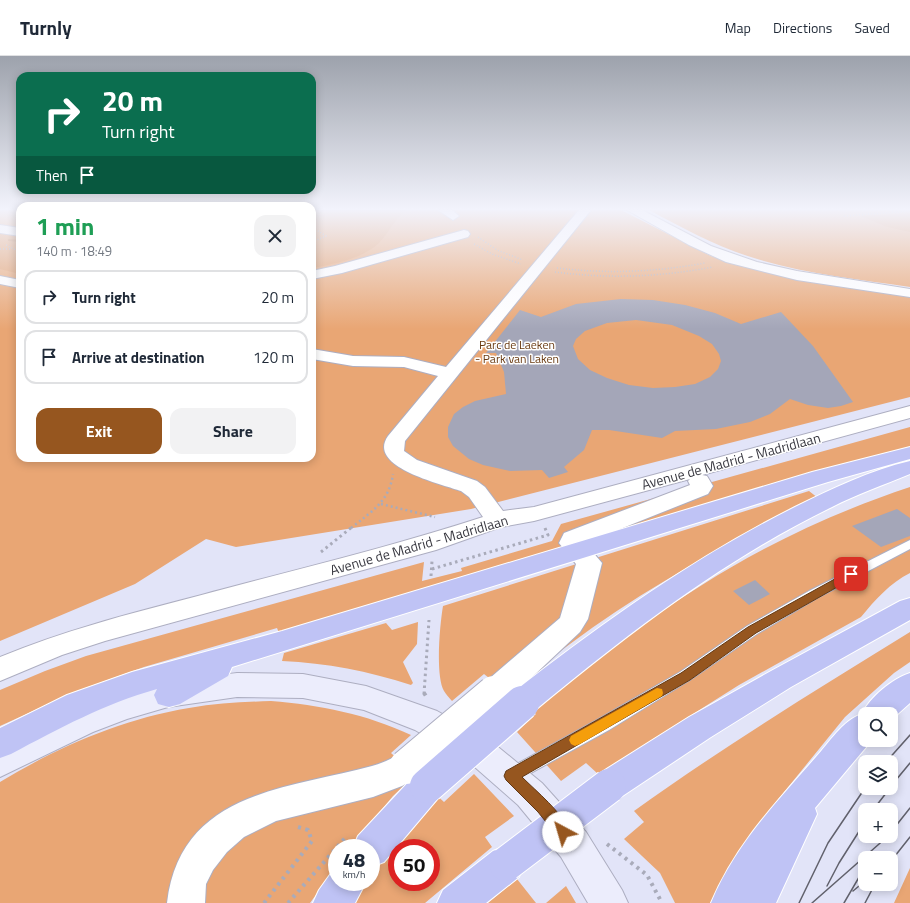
<!DOCTYPE html>
<html lang="en">
<head>
<meta charset="utf-8">
<style>
  :root { --surface:#fff; --page:#f2f2f3; --text:#1f2937; --muted:#747a83; --line:#e0e1e3; --accent:#96561f }
  body { margin:0; font-family:"Titillium Web",sans-serif; background:var(--page); color:var(--text); height:100vh; display:flex; flex-direction:column; font-size:15px; white-space:nowrap }
  * { box-sizing:border-box; margin:0 }
  p { font-size:13px; color:var(--muted) }
  .icon { flex:none; width:22px; height:22px; fill:none; stroke:currentColor; stroke-width:2; stroke-linecap:round; stroke-linejoin:round }
  .map { position:relative; flex:1; overflow:hidden }
  .side { position:absolute; left:16px; top:146px; width:300px; height:260px; display:flex; flex-direction:column; background:var(--surface); border-radius:12px; box-shadow:0 2px 10px #0003 }
  .side>* { flex:none }
  .banner { position:absolute; left:16px; top:16px; width:300px; height:122px; border-radius:12px; box-shadow:0 2px 10px #0003; background:#0b6e4f; color:#fff; overflow:hidden }
  .fabs { position:absolute; left:858px; top:651px; display:grid; gap:8px }
  .fabs a { display:grid; place-items:center; width:40px; height:40px; border-radius:8px; background:var(--surface); box-shadow:0 2px 10px #0003; font-size:20px }
  .speed { position:absolute; left:328px; top:783px; display:flex; gap:8px; font-size:20px; font-weight:700; text-align:center }
  .speed>* { display:grid; place-content:center; width:52px; height:52px; border-radius:50%; background:var(--surface); box-shadow:0 2px 10px #0003; line-height:1 }
  .speed small { font-size:10px; font-weight:400 }
  .speed .limit { border:6px solid #d22; background:#fff; color:#111 }
  .pin { position:absolute; display:grid; place-items:center; width:34px; height:34px; color:#fff; margin:-17px; border-radius:8px; box-shadow:0 2px 6px #0006 }
  .me { position:absolute; width:44px; margin:-22px; rotate:321deg; stroke-linejoin:round; filter:drop-shadow(0 0 3px #0008) }
  .turn { display:flex; align-items:center; gap:14px; height:84px; padding:0 20px; font-size:18px }
  .turn .icon { width:52px; height:52px; stroke-width:2.5 }
  .turn b { display:block; font-size:28px; line-height:34px }
  .then { display:flex; align-items:center; height:38px; padding:0 20px; background:#0003; gap:8px; font-size:15px }
  .round { display:grid; place-items:center; flex:none; width:42px; height:42px; border-radius:12px; background:var(--page) }
  .overview { display:flex; align-items:center; justify-content:space-between; height:68px; padding:0 20px }
  h1 { font-size:24px; font-weight:700; line-height:30px; color:#1e9e55 }
  .cta { display:flex; gap:8px; margin-top:auto; padding:8px 20px }
  .cta a { flex:1; height:46px; border-radius:12px; background:var(--accent); color:#fff; font-size:16px; font-weight:700; line-height:46px; text-align:center }
  .cta a+a { background:var(--page); color:var(--text) }
  ul { padding:0; list-style:none }
  li { display:flex; align-items:center; gap:12px; height:54px; margin:0 8px 6px; padding:0 12px; border:2px solid var(--line); border-radius:12px }
  li div { flex:1 }
  li b { display:block; font-size:15px }
  li em { font-style:normal }
  header { display:flex; align-items:center; gap:24px; box-sizing:border-box; height:56px; padding:0 20px; background:var(--surface); border-bottom:1px solid var(--line) }
  header strong { font-size:19px }
  nav { display:flex; gap:22px; margin-inline-start:auto; font-size:14px }
  .map>svg:first-child { display:block }
</style>
</head>
<body>
<header>
<strong>Turnly</strong>
<nav><a>Map</a><a>Directions</a><a>Saved</a></nav>
</header>
<div class="map">
<svg width="910" height="847" viewBox="0 0 910 847">
  <rect width="100%" height="100%" fill="#e2e4f8"/>
  <!-- green -->
  <path fill="#e9a674" fill-rule="evenodd" d="M0 154H20V402H312V154H621L711 200 744 211 804 225H813L910 241V341L471 453 236 491 206 483 135 528 0 585Z
    M649 154H910V231C858 223 804 218 754 202 717 191 683 172 649 154Z
    M910 371V392L279 577 277 572 144 611 77 635 0 670V634L45 615 86 600 424 506 422 525 462 515 461 512 552 485 561 468Z
    M910 431V517C890 527 875 544 861 561L739 629 598 718 586 707 561 725 517 676 536 658 529 652C585 610 642 566 702 529 766 488 838 455 910 431Z
    M809 435 818 442C733 485 647 530 570 588 549 603 529 620 508 637L484 618 452 645C449 642 446 638 444 635 435 619 440 568 443 550Z
    M418 566 417 588 403 606 413 627 411 629C368 615 327 607 282 605L284 597 386 567 392 574Z
    M910 576V606L894 617 845 661 776 746 717 847H675L660 817 624 783 644 766 634 755C723 691 816 634 910 576Z
    M271 645C320 649 366 658 411 679L391 697 415 719 393 740 350 792H337V810L310 847H0V726C58 691 122 663 189 652 217 647 244 646 271 645Z
    M474 718 514 760 485 781 492 791 425 847H346L360 826H371V810L432 735 444 746ZM397 792H431V826H397Z
    M910 812V847H894Z
    M517 823 536 847H488Z
    M566 830 576 847H546Z"/>
  <!-- forest -->
  <path fill="#e29b65" d="M312 154H407C394 163 389 177 379 187 362 203 334 208 312 212Z
    M910 157V176L887 171 861 160Z
    M0 175 20 179V218L0 213Z"/>
  <g fill="none" stroke-linecap="round" stroke-linejoin="round">
    <!-- stream -->
    <path fill="#cd8751" fill-rule="evenodd" d="M8 183 20 184V186L9 185H8Z"/>
  </g>
  <!-- building -->
  <path fill="#a4a6b8" fill-rule="evenodd" d="M621 243 653 244 685 249 715 257 741 268 781 256 813 290 853 346 841 350 828 352 808 349 790 343 770 358 750 366 716 373 675 375 662 382 609 374H592L584 394 564 411 568 416 549 422 542 414 510 415 483 409 469 403 453 390 448 381V371L454 358 463 351 475 345 506 338 504 316 496 297H486L520 254 541 261 576 248ZM636 264 672 269 699 280 712 288 719 298 721 305 718 313 710 321 695 328 675 331 653 332 629 329 607 322 590 314 578 303 573 290 576 283 585 275 607 267Z
    M897 453 910 462V480L881 491 852 470Z
    M755 524 770 538 749 549 733 535Z"/>
  <g fill="none" stroke-linecap="round" stroke-linejoin="round">
    <!-- lane casing -->
    <g stroke="#adaec1" stroke-width="2">
      <path id="lane" d="M910 484V493L819 541 757 578 690 624 609 674 518 724 512 727 506 724 504 719 506 714 597 664 680 616 747 570 809 535Z"/>
    </g>
    <!-- street casing -->
    <g stroke="#adaec1" stroke-width="2">
      <path id="street" d="M438 154H452L459 160 453 164Z
        M579 154H591L405 385 404 395 417 404 477 425 485 431 503 455 534 451 910 350V362L702 419 707 420 713 430 708 438 585 487 602 507 588 563 580 576 512 640 501 643 490 640 486 631 490 622 560 562 576 508 559 487 564 477 690 429 688 425 690 423 534 465 501 471 436 494 105 585 62 599 0 625V601C63 575 128 558 194 541 290 515 388 492 483 461L469 441 461 435C442 428 366 411 388 380L438 320 404 311 353 310 312 303V293L353 300 404 301 446 311Z
        M627 154H642L711 190 757 206 797 215 910 233V241L797 224 726 206 689 189Z
        M0 169 20 172V180L0 177Z
        M464 174 468 175 470 178 468 181 342 217 312 223V215L335 210Z
        M0 220 20 224V232L0 228Z
        M406 696 418 701 422 711 418 721 402 730 373 741 276 765 244 781 227 796 213 814 206 828 205 847H167C180 735 287 733 372 710 384 707 395 700 406 696Z"/>
    </g>
    <!-- secondary casing -->
    <g stroke="#adaec1" stroke-width="2">
      <path id="secondary" d="M237 617 303 618 366 630 437 655 492 686 542 727 586 776 622 834 628 847H588L561 801 518 749 469 706 415 674 364 654 303 642 237 641 168 651 127 663 93 676 0 721V690C53 663 109 639 167 627 190 622 214 620 237 617Z"/>
    </g>
    <!-- highway casing -->
    <g stroke="#fff" stroke-width="2">
      <path id="highway" d="M910 391V403L828 426 232 611 228 620 180 648 169 651 158 648 154 639 157 633C104 648 60 672 11 698L0 702V672L67 639 132 616 282 575 812 416Z
        M910 405V418C884 429 857 438 832 451 723 504 626 579 533 656L522 660 511 656 507 647 511 638C601 568 693 502 795 451 831 433 871 414 910 405Z
        M910 542V564L791 631 711 681 621 741 609 745 597 741 592 730 597 719 689 661 771 615 900 545Z
        M910 617V647L891 664V658H865V684H872L815 752 817 758 776 847H711C735 789 775 748 816 701 829 687 843 664 862 658 870 641 892 623 910 617Z
        M427 715 439 719 444 730 439 741 384 806 371 811V792H353L358 780 415 719Z
        M506 790 519 795 524 808 519 821 486 847H437L443 834 493 795Z
        M337 812V826H366L355 847H313L319 834 334 813Z"/>
    </g>
    <!-- path-far3 -->
    <path stroke="#a9abba" stroke-width="1.5" stroke-dasharray="1 2" stroke-linecap="butt" d="M844 160 910 155
      M478 181 497 194 523 204
      M312 186 326 180 318 175
      M474 188 492 198 521 208
      M6 189 20 196
      M0 193H12
      M557 212C607 218 655 216 705 207
      M555 216C609 223 660 221 713 211"/>
    <!-- path-far2 -->
    <path stroke="#a9abba" stroke-width="2.5" stroke-dasharray="2 3" stroke-linecap="butt" d="M381 448 435 461
      M351 472C372 455 389 446 393 418"/>
    <!-- path-far1 -->
    <path stroke="#a9abba" stroke-width="3" stroke-dasharray="2.5 3.5" stroke-linecap="butt" d="M321 496 352 471
      M432 513 548 479 545 472
      M431 520 432 505
      M424 638 429 564"/>
    <!-- path -->
    <path stroke="#a9abba" stroke-width="4" stroke-dasharray="3 4.5" stroke-linecap="butt" d="M424 637 426 640
      M607 788 647 819 662 847
      M264 847 312 785 308 774 298 771
      M288 847 346 781"/>
    <!-- lane -->
    <use href="#lane" fill="#fff" fill-rule="evenodd"/>
    <!-- street -->
    <use href="#street" fill="#fff" fill-rule="evenodd"/>
    <!-- secondary -->
    <use href="#secondary" fill="#ecedfc" fill-rule="evenodd"/>
    <!-- highway -->
    <use href="#highway" fill="#bfc3f5" fill-rule="evenodd"/>
    <!-- tram -->
    <path stroke="#61616c" stroke-width="1.5" d="M886 706 910 679
      M891 730 910 707
      M873 754 890 732
      M891 776 910 752
      M891 805 910 781
      M827 830 839 807 865 766
      M853 835 865 825
      M799 847 828 787 865 732
      M812 847 887 781
      M844 847 865 811
      M865 847 875 828"/>
    <!-- street-bridge-far1 casing -->
    <g stroke="#adaec1" stroke-width="29" stroke-linecap="butt">
      <path id="street-bridge-far1" d="M493 638 501 631"/>
    </g>
    <!-- street-bridge casing -->
    <g stroke="#adaec1" stroke-width="36" stroke-linecap="butt">
      <path id="street-bridge" d="M406 711 494 637"/>
    </g>
    <!-- highway-bridge casing -->
    <g stroke="#fff" stroke-width="36" stroke-linecap="butt">
      <path id="highway-bridge" d="M427 730 522 647
        M506 808 609 730"/>
    </g>
    <!-- street-bridge-far1 -->
    <use href="#street-bridge-far1" stroke="#fff" stroke-width="27"/>
    <!-- street-bridge -->
    <use href="#street-bridge" stroke="#fff" stroke-width="34"/>
    <!-- highway-bridge -->
    <use href="#highway-bridge" stroke="#bfc3f5" stroke-width="34"/>
  </g>
  <!-- sky -->
  <linearGradient id="sky" x2="0" y2="1"><stop stop-color="#9da2ac"/><stop offset="0.56" stop-color="#f2f3fc"/><stop offset="1" stop-color="#f2f3fc" stop-opacity="0"/></linearGradient>
  <rect width="910" height="273" fill="url(#sky)"/>
  <!-- route -->
  <path fill="#96561f" stroke="#623814" d="M851 514 855 515 856 518 855 521 756 577 690 624 522 721C537 736 562 756 570 776L568 781 563 783 558 781 538 756 506 724 504 720 506 715 681 617 748 571Z"/>
  <!-- slow -->
  <path fill="#f59e0b" d="M657 632 662 633 663 637 662 640 580 688 575 690 571 688 569 684 571 680Z"/>
  <g text-anchor="middle" stroke-width="3" stroke-linejoin="round" paint-order="stroke">
    <!-- far-park labels -->
    <g font-size="12" fill="#6a3b12" stroke="#fff">
      <text x="517" y="293">Parc de Laeken<tspan x="517" dy="14">- Park van Laken</tspan></text>
    </g>
    <!-- street labels -->
    <g font-size="14" fill="#3a3a42" stroke="#fff">
      <text transform="translate(731 405) rotate(-15)" y="5">Avenue de Madrid - Madridlaan</text>
      <text transform="translate(419 489) rotate(-16)" y="5">Avenue de Madrid - Madridlaan</text>
    </g>
  </g>
</svg>
<div class="fabs">
<a><svg class="icon" aria-label="search" viewBox="0 0 24 24"><circle cx="10" cy="10" r="6"/><path d="M15 15l6 6"/></svg></a>
<a><svg class="icon" aria-label="layers" viewBox="0 0 24 24"><path d="M12 4l9 5-9 5-9-5zM3 14l9 5 9-5"/></svg></a>
<a>+</a>
<a>−</a>
</div>
<div class="speed"><div>48<small>km/h</small></div><div class="limit">50</div></div>
<div class="pin" style="left:851px;top:518px;background:#d93025"><svg class="icon" aria-label="arrive" viewBox="0 0 24 24"><path d="M6 21V4h12l-3 4 3 4H6"/></svg></div>
<svg class="me" style="left:563px;top:776px" viewBox="-20 -20 40 40"><circle r="19" fill="#fff"/><path d="M0-13L10 11 0 6-10 11z" fill="#96561f"/></svg>
<div class="banner">
<div class="turn"><svg class="icon" aria-label="right" viewBox="0 0 24 24"><path d="M7 20v-9h11M14 6l5 5-5 5"/></svg><div><b>20 m</b>Turn right</div></div>
<div class="then">Then<svg class="icon" aria-label="arrive" viewBox="0 0 24 24"><path d="M6 21V4h12l-3 4 3 4H6"/></svg></div>
</div>
<section class="side">
<div class="overview"><div><h1>1 min</h1><p>140 m · 18:49</p></div><a class="round"><svg class="icon" aria-label="close" viewBox="0 0 24 24"><path d="M6 6l12 12M18 6L6 18"/></svg></a></div>
<ul>
<li><svg class="icon" aria-label="right" viewBox="0 0 24 24"><path d="M7 20v-9h11M14 6l5 5-5 5"/></svg><div><b>Turn right</b></div><em>20 m</em></li>
<li><svg class="icon" aria-label="arrive" viewBox="0 0 24 24"><path d="M6 21V4h12l-3 4 3 4H6"/></svg><div><b>Arrive at destination</b></div><em>120 m</em></li>
</ul>
<div class="cta"><a>Exit</a><a>Share</a></div>
</section>
</div>
</body>
</html>
